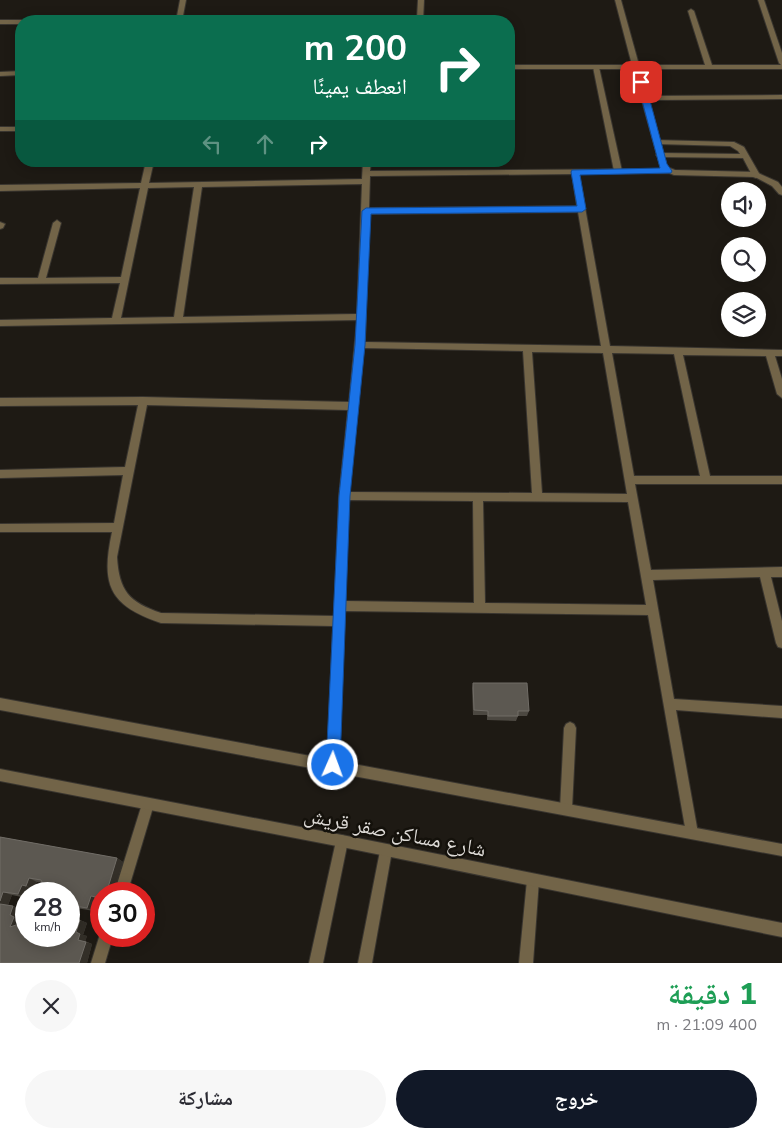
<!DOCTYPE html>
<html lang="ar">
<head>
<meta charset="utf-8">
<style>
  :root { --surface:#fff; --page:#f7f7f7; --text:#2b2b33; --muted:#7c7c81; --accent:#111827 }
  body { margin:0; font-family:"Nunito Sans","Noto Naskh Arabic",sans-serif; background:var(--page); color:var(--text); direction:rtl; height:100vh; display:flex; flex-direction:column; font-size:19px; white-space:nowrap }
  * { box-sizing:border-box; margin:0 }
  p { font-size:16px; color:var(--muted) }
  .icon { flex:none; width:28px; height:28px; fill:none; stroke:currentColor; stroke-width:2; stroke-linecap:round; stroke-linejoin:round }
  .map { position:relative; height:963px; overflow:hidden; direction:ltr }
  .panel { display:flex; flex-direction:column; background:var(--surface); flex:1 }
  .panel>* { flex:none }
  .hud { position:absolute; left:15px; top:15px; width:500px; height:152px; border-radius:20px; box-shadow:0 2px 12px #0003; direction:rtl; background:#0b6e4f; color:#fff; overflow:hidden }
  .controls { position:absolute; left:721px; top:182px; display:grid; gap:10px }
  .controls a { display:grid; place-items:center; width:45px; height:45px; border-radius:50%; background:var(--surface); box-shadow:0 2px 12px #0003; font-size:25px }
  .speed { position:absolute; left:15px; top:882px; display:flex; gap:10px; font-size:25px; font-weight:700; text-align:center }
  .speed>* { display:grid; place-content:center; width:65px; height:65px; border-radius:50%; background:var(--surface); box-shadow:0 2px 12px #0003; line-height:1 }
  .speed small { font-size:12px; font-weight:400 }
  .speed .limit { border:8px solid #d22; background:#fff; color:#111 }
  .pin { position:absolute; display:grid; place-items:center; width:42px; height:42px; color:#fff; margin:-21px; border-radius:10px; box-shadow:0 2px 8px #0006 }
  .me { position:absolute; width:55px; margin:-28px; rotate:2deg; stroke-linejoin:round; filter:drop-shadow(0 0 4px #0008) }
  .turn { display:flex; align-items:center; gap:18px; height:105px; padding:0 25px; font-size:22px }
  .turn .icon { width:65px; height:65px; stroke-width:2.5 }
  .turn b { display:block; font-size:35px; line-height:42px }
  .lanes { display:flex; align-items:center; height:48px; padding:0 25px; background:#0003; justify-content:center; gap:25px; direction:ltr }
  .lanes .off { opacity:.35 }
  .round { display:grid; place-items:center; flex:none; width:52px; height:52px; border-radius:26px; background:var(--page) }
  .headline { display:flex; align-items:center; justify-content:space-between; height:85px; padding:0 25px }
  h1 { font-size:30px; font-weight:800; line-height:38px; color:#1e9e55 }
  .button { display:flex; gap:10px; margin-top:auto; padding:10px 25px }
  .button a { flex:1; height:58px; border-radius:30px; background:var(--accent); color:#fff; font-size:20px; font-weight:800; line-height:58px; text-align:center }
  .button a+a { background:var(--page); color:var(--text) }
  .map>svg:first-child { display:block }
</style>
</head>
<body>
<div class="map">
<svg width="782" height="963" viewBox="0 0 782 963">
  <rect width="100%" height="100%" fill="#1e1a14"/>
  <g fill="none" stroke-linecap="round" stroke-linejoin="round">
    <!-- service casing -->
    <g stroke="#39352f" stroke-width="2">
      <path id="service" d="M596 65 599 67 622 171 618 173 614 171 593 67Z
        M654 140 734 142 744 147 760 175 756 178 753 177 743 158 660 157 656 155 660 153 740 154 738 151 730 146 657 144H654Z
        M570 722 574 724 576 728 572 809 570 813 566 815 562 813 560 809 564 728 566 724Z"/>
    </g>
    <!-- minor casing -->
    <g stroke="#39352f" stroke-width="2">
      <path id="minor" d="M180 0H186L182 21H176Z
        M418 0H424L423 21H217L220 19 417 18Z
        M615 0H621L639 65H705L688 11 691 9 694 11 712 65H781L779 63 758 0H764L782 53V69H640L648 96 782 95V99L649 100 667 167 675 170 756 172 778 182 782 187V195L779 194 772 186 755 177 674 175 669 173 579 174 610 346 782 350V356H775L782 379V398L777 394 766 356 683 355 710 476H782V484H635L651 570 782 567V577H771L782 621V648L778 647 776 643 760 577 653 580 674 699 782 706V718L676 710 698 833 696 837 692 839 688 837 686 833 648 615 345 611 339 765 337 769 333 771 329 769 327 765 333 626 161 623C108 605 101 584 112 532H0V524L114 523 123 475 0 478V470L125 467 138 405 0 406V398L143 397 349 402 357 320 0 326V320L112 318 120 283 0 284V278H38L53 223 57 220 61 223 46 278 121 277 140 188 0 191V185L141 183 146 161H154L149 183 362 179 363 161H371L370 171 661 169 633 69H509V65H632ZM572 174 577 206 369 208 370 176ZM362 184 357 314 183 317 202 187ZM194 187 174 317 121 318 148 188ZM578 212 601 346 365 342 369 214ZM364 348 523 351 532 493 349 492ZM532 352 603 353 627 494 542 493ZM612 353 674 354 700 476H634ZM147 405 348 410 339 496 334 616 161 613C129 602 119 591 117 557ZM349 500 473 501 474 603 345 601ZM483 501 628 502 646 605 485 603Z
        M0 20H21L24 21H21V24H0Z
        M21 71V75L0 76V72Z
        M0 127H21V131H0Z
        M0 222 5 224 3 228 0 229Z
        M148 798 152 800 154 804 127 894H114L142 804 144 800Z
        M342 835 346 837 348 841 323 963H309L336 841 338 837Z
        M386 845 390 847 392 851 372 963H358L380 851 382 847Z
        M533 874 538 875 539 880 533 963H519L527 880 528 875Z
        M101 931V936H113L105 963H91Z"/>
    </g>
    <!-- tertiary casing -->
    <g stroke="#39352f" stroke-width="2">
      <path id="tertiary" d="M0 698 782 844V856L0 710Z
        M0 769 342 835 782 923V937L342 847 0 781Z"/>
    </g>
    <!-- service -->
    <use href="#service" fill="#726448" fill-rule="evenodd"/>
    <!-- minor -->
    <use href="#minor" fill="#726448" fill-rule="evenodd"/>
    <!-- tertiary -->
    <use href="#tertiary" fill="#726448" fill-rule="evenodd"/>
  </g>
  <!-- wall -->
  <path fill="#4c4841" fill-rule="evenodd" d="M473 683 529 711 527 716H518L516 721 487 720V715H473L472 688Z
    M0 837 117 858 123 862 113 894H101V900L97 899 94 911 76 908 72 919 80 920 87 923 83 935 87 936 85 941 92 944 87 963H0ZM37 882 43 883 46 890 69 936 20 926 23 920 18 918 21 909 13 906 8 905 12 895 26 898V894H28L30 888 34 889Z"/>
  <!-- shaded-wall -->
  <path fill="#332f28" d="M117 858 123 862 113 894H106Z
    M29 878 37 882 34 889 26 886Z
    M22 885 30 888 28 894H26V898L18 894Z
    M3 892 12 895 7 907 0 904V901Z
    M91 896 97 899 94 911 87 908Z
    M69 905 76 908 72 921 69 919Z
    M13 906 21 909 18 918 23 920 19 930 10 927V915Z
    M80 920 87 923 83 935 87 936 85 943 78 940 76 932Z
    M86 942 92 944 87 963H79Z"/>
  <!-- building -->
  <path fill="#5c5851" stroke="#706c66" d="M473 683H527L529 711H518V716H488V711L474 710Z
    M0 837 117 858 106 894H101V898L91 896 87 908 69 905V906V894H45L46 890 41 880 29 878 26 886 22 885 18 894 3 892 0 901Z
    M0 904 13 906 10 915 14 917 10 927 16 925 26 927V936H69V918L80 920 76 932 80 934 78 940 86 942 79 963H0Z"/>
  <!-- route -->
  <path fill="#1a73e8" stroke="#114b97" d="M641 80 645 82 667 164 672 171 671 173 580 175 586 209 582 212 371 214 365 345 350 496 340 765 338 770 333 772 328 770 326 765 339 496 355 345 362 211 366 208 577 206 571 172 572 170 660 168 637 82Z"/>
  <g text-anchor="middle" stroke-width="5" stroke-linejoin="round" paint-order="stroke">
    <!-- near-street labels -->
    <g font-size="21" fill="#dddad6" stroke="#14110b">
      <text transform="translate(395 832) rotate(11)" y="7">شارع مساكن صقر قريش</text>
    </g>
  </g>
</svg>
<div class="controls">
<a><svg class="icon" aria-label="sound" viewBox="0 0 24 24"><path d="M4 9h4l5-4v14l-5-4H4zM17 9q2 3 0 6"/></svg></a>
<a><svg class="icon" aria-label="search" viewBox="0 0 24 24"><circle cx="10" cy="10" r="6"/><path d="M15 15l6 6"/></svg></a>
<a><svg class="icon" aria-label="layers" viewBox="0 0 24 24"><path d="M12 4l9 5-9 5-9-5zM3 14l9 5 9-5"/></svg></a>
</div>
<div class="speed"><div>28<small>km/h</small></div><div class="limit">30</div></div>
<div class="pin" style="left:641px;top:82px;background:#d93025"><svg class="icon" aria-label="arrive" viewBox="0 0 24 24"><path d="M6 21V4h12l-3 4 3 4H6"/></svg></div>
<svg class="me" style="left:333px;top:765px" viewBox="-20 -20 40 40"><circle r="17" fill="#1a73e8" stroke="#fff" stroke-width="3"/><path d="M0-11L8 9 0 5-8 9z" fill="#fff"/></svg>
<div class="hud">
<div class="turn"><svg class="icon" aria-label="right" viewBox="0 0 24 24"><path d="M7 20v-9h11M14 6l5 5-5 5"/></svg><div><b>200 m</b>انعطف يمينًا</div></div>
<div class="lanes"><svg class="icon off" aria-label="left" viewBox="0 0 24 24"><path d="M17 20v-9H6M10 6l-5 5 5 5"/></svg><svg class="icon off" aria-label="ahead" viewBox="0 0 24 24"><path d="M12 20V5M6 11l6-6 6 6"/></svg><svg class="icon" aria-label="right" viewBox="0 0 24 24"><path d="M7 20v-9h11M14 6l5 5-5 5"/></svg></div>
</div>
</div>
<section class="panel">
<div class="headline"><div><h1>1 دقيقة</h1><p>400 m · 21:09</p></div><a class="round"><svg class="icon" aria-label="close" viewBox="0 0 24 24"><path d="M6 6l12 12M18 6L6 18"/></svg></a></div>
<div class="button"><a>خروج</a><a>مشاركة</a></div>
</section>
</body>
</html>
